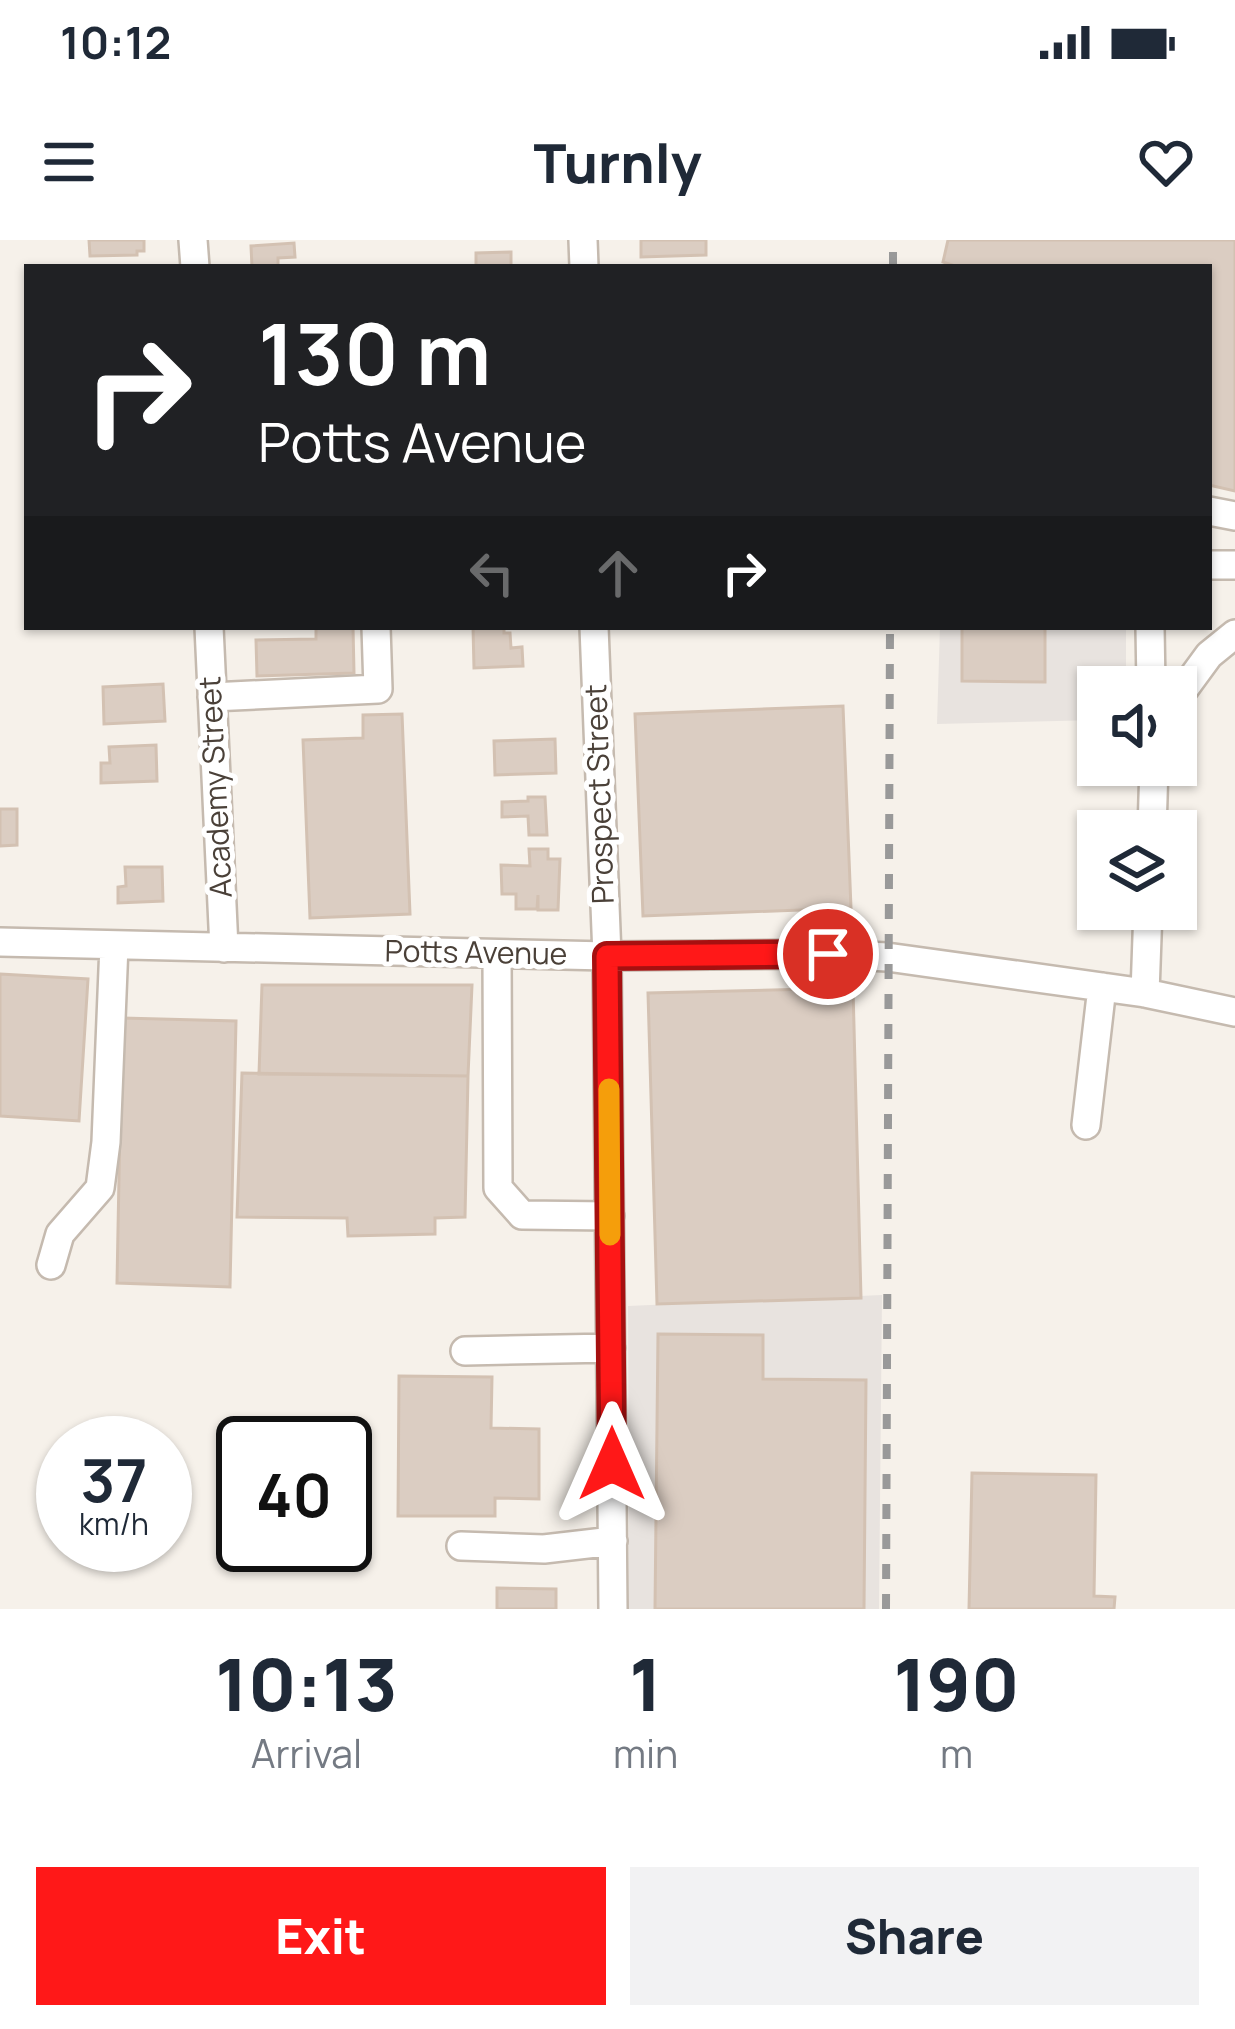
<!DOCTYPE html>
<html lang="en">
<head>
<meta charset="utf-8">
<style>
  :root { --surface:#fff; --page:#f2f2f3; --text:#1f2937; --muted:#747a83; --accent:#ff1818 }
  body { margin:0; font-family:Manrope,sans-serif; background:var(--page); color:var(--text); height:100vh; display:flex; flex-direction:column; font-size:45px; white-space:nowrap }
  * { box-sizing:border-box; margin:0 }
  p { font-size:39px; color:var(--muted) }
  .icon { flex:none; width:66px; height:66px; fill:none; stroke:currentColor; stroke-width:2; stroke-linecap:round; stroke-linejoin:round }
  .map { position:relative; height:1369px; overflow:hidden }
  .drawer { display:flex; flex-direction:column; background:var(--surface); flex:1 }
  .drawer>* { flex:none }
  .guide { position:absolute; left:24px; top:24px; width:1188px; height:366px; border-radius:0px; box-shadow:0 3px 9px #0004; background:#202124; color:#fff; overflow:hidden }
  .tools { position:absolute; left:1077px; top:426px; display:grid; gap:24px }
  .tools a { display:grid; place-items:center; width:120px; height:120px; border-radius:0px; background:var(--surface); box-shadow:0 3px 9px #0004; font-size:60px }
  .speed { position:absolute; left:36px; top:1176px; display:flex; gap:24px; font-size:60px; font-weight:700; text-align:center }
  .speed>* { display:grid; place-content:center; width:156px; height:156px; border-radius:50%; background:var(--surface); box-shadow:0 3px 9px #0004; line-height:1 }
  .speed small { font-size:30px; font-weight:400 }
  .speed .limit { border:6px solid #111; border-radius:18px; background:#fff; color:#111 }
  .pin { position:absolute; display:grid; place-items:center; width:102px; height:102px; color:#fff; margin:-51px; border:6px solid #fff; border-radius:50%; box-shadow:0 3px 12px #0007 }
  .me { position:absolute; width:132px; margin:-66px; rotate:0deg; stroke-linejoin:round; filter:drop-shadow(0 0 9px #0008) }
  .turn { display:flex; align-items:center; gap:42px; height:252px; padding:0 36px; font-size:54px }
  .turn .icon { width:156px; height:156px; stroke-width:2.5 }
  .turn b { display:block; font-size:84px; line-height:102px }
  .lanes { display:flex; align-items:center; height:114px; padding:0 36px; background:#0003; justify-content:center; gap:60px; direction:ltr }
  .lanes .off { opacity:.35 }
  .eta { display:flex; justify-content:space-evenly; align-items:center; height:204px; text-align:center }
  .eta b { font-size:72px; font-weight:800; line-height:84px }
  .cta { display:flex; gap:24px; margin-top:auto; padding:24px 36px }
  .cta a { flex:1; height:138px; border-radius:0px; background:var(--accent); color:#fff; font-size:48px; font-weight:800; line-height:138px; text-align:center }
  .cta a+a { background:var(--page); color:var(--text) }
  .status { display:flex; justify-content:space-between; align-items:center; height:84px; padding:0 60px; background:var(--surface); direction:ltr }
  .status svg { height:33px; fill:currentColor }
  header { display:flex; justify-content:space-between; align-items:center; height:156px; padding:0 36px; background:var(--surface); font-size:54px; font-weight:800 }
  .map>svg:first-child { display:block }
</style>
</head>
<body>
<div class="status"><b>10:12</b><svg viewBox="0 0 49 12"><path d="M0 12V9h3v3zM5 12V6h3v6zM10 12V3h3v9zM15 12V0h3v12zM26 1h20v11H26zM47 4h2v5h-2z"/></svg></div>
<header><svg class="icon" aria-label="menu" viewBox="0 0 24 24"><path d="M4 6h16M4 12h16M4 18h16"/></svg>Turnly<svg class="icon" aria-label="heart" viewBox="0 0 24 24"><path d="M12 20l-8-8c-3-5 5-10 8-4 3-6 11-1 8 4z"/></svg></header>
<div class="map">
<svg width="1235" height="1369" viewBox="0 0 1235 1369">
  <rect width="100%" height="100%" fill="#f6f1ea"/>
  <!-- industrial -->
  <path fill="#e8e3df" d="M940 387H1126V447H1098V480L937 484Z
    M882 1055 879 1369H629L628 1066Z"/>
  <!-- building -->
  <path fill="#dbcdc2" stroke="#d3c1b2" stroke-width="3" d="M89 0H144V11H137V15L90 16Z
    M641 0H706V15L641 17Z
    M948 0H1235V251L1209 245V27H958L943 22Z
    M294 3 295 17 278 18V27H252L251 6Z
    M511 12V27H476V13Z
    M316 387H353L354 433 257 436 256 400 316 399Z
    M473 387H504V393H510L511 408 522 407 523 426 474 428Z
    M962 387H1045V442L962 441Z
    M163 444 165 481 104 484 103 447Z
    M843 466 851 668 643 676 635 474Z
    M402 474 410 674 310 678 303 500 363 498V475Z
    M555 499 556 533 495 535 494 501Z
    M156 505 157 541 101 543V523H110L109 507Z
    M528 557H545L547 595H529L528 576 502 577V562L528 561Z
    M0 569H17V605L0 606Z
    M529 609H548V619H560L558 670H538V655L537 669H516V654H502L501 625 530 626Z
    M125 627H162L163 661 118 663V647L126 646Z
    M0 734 88 739 79 881 0 876Z
    M262 745H472L468 836 259 834Z
    M853 748 861 1058 657 1064 648 753Z
    M122 778 236 781 230 1047 117 1043Z
    M242 833 468 836 465 977 435 978V994L348 996 347 978 237 977Z
    M658 1094 763 1095V1139L866 1140 864 1369H655Z
    M399 1136 492 1137 491 1188 539 1189V1259L495 1258V1276H398Z
    M972 1233 1096 1235 1094 1356 1115 1357 1114 1369H969Z
    M497 1348 556 1349V1369H497Z"/>
  <g fill="none" stroke-linecap="round" stroke-linejoin="round">
    <!-- minor casing -->
    <g stroke="#c5baaf" stroke-width="32">
      <path id="minor" d="M193 0 195 27
        M583 0 584 27
        M1209 271 1235 276
        M1209 325H1235
        M209 387 224 708
        M594 387 607 716 613 1369
        M1150 387 1151 447
        M212 457 378 449 376 387
        M1176 460 1209 415 1235 394
        M1152 591 1154 525
        M0 702 607 716 828 714 887 717 1145 753 1235 772
        M497 714 498 948 522 975 610 976
        M1145 753 1148 669
        M1086 885 1102 747
        M51 1025 60 994 100 948 106 902 114 705
        M465 1111 611 1108
        M461 1306 544 1309 613 1301"/>
    </g>
    <!-- minor -->
    <use href="#minor" stroke="#fff" stroke-width="27"/>
    <!-- rail -->
    <path stroke="#999" stroke-width="8" stroke-dasharray="15 15" stroke-linecap="butt" d="M893 27V0
      M886 1369 890 387"/>
  </g>
  <g fill="none" stroke-linecap="round" stroke-linejoin="round">
    <!-- route casing -->
    <g stroke="#a61010" stroke-width="30">
      <path id="route" d="M612 1224 607 716 828 714"/>
    </g>
    <!-- route -->
    <use href="#route" stroke="#ff1818" stroke-width="21"/>
    <!-- slow -->
    <path stroke="#f59e0b" stroke-width="21" d="M609 849 610 995"/>
  </g>
  <g text-anchor="middle" stroke-width="10" stroke-linejoin="round" paint-order="stroke">
    <!-- street labels -->
    <g font-size="30" fill="#4a4038" stroke="#fff">
      <text transform="translate(216 547) rotate(-93)" y="10">Academy Street</text>
      <text transform="translate(600 554) rotate(-92)" y="10">Prospect Street</text>
      <text transform="translate(476 713) rotate(1)" y="10">Potts Avenue</text>
    </g>
  </g>
</svg>
<div class="tools">
<a><svg class="icon" aria-label="sound" viewBox="0 0 24 24"><path d="M4 9h4l5-4v14l-5-4H4zM17 9q2 3 0 6"/></svg></a>
<a><svg class="icon" aria-label="layers" viewBox="0 0 24 24"><path d="M12 4l9 5-9 5-9-5zM3 14l9 5 9-5"/></svg></a>
</div>
<div class="speed"><div>37<small>km/h</small></div><div class="limit">40</div></div>
<div class="pin" style="left:828px;top:714px;background:#d93025"><svg class="icon" aria-label="arrive" viewBox="0 0 24 24"><path d="M6 21V4h12l-3 4 3 4H6"/></svg></div>
<svg class="me" style="left:612px;top:1224px" viewBox="-20 -20 40 40"><path d="M0-17L14 15 0 8-14 15z" fill="#ff1818" stroke="#fff" stroke-width="4"/></svg>
<div class="guide">
<div class="turn"><svg class="icon" aria-label="right" viewBox="0 0 24 24"><path d="M7 20v-9h11M14 6l5 5-5 5"/></svg><div><b>130 m</b>Potts Avenue</div></div>
<div class="lanes"><svg class="icon off" aria-label="left" viewBox="0 0 24 24"><path d="M17 20v-9H6M10 6l-5 5 5 5"/></svg><svg class="icon off" aria-label="ahead" viewBox="0 0 24 24"><path d="M12 20V5M6 11l6-6 6 6"/></svg><svg class="icon" aria-label="right" viewBox="0 0 24 24"><path d="M7 20v-9h11M14 6l5 5-5 5"/></svg></div>
</div>
</div>
<section class="drawer">
<div class="eta">
<div><b>10:13</b><p>Arrival</p></div>
<div><b>1</b><p>min</p></div>
<div><b>190</b><p>m</p></div>
</div>
<div class="cta"><a>Exit</a><a>Share</a></div>
</section>
</body>
</html>
